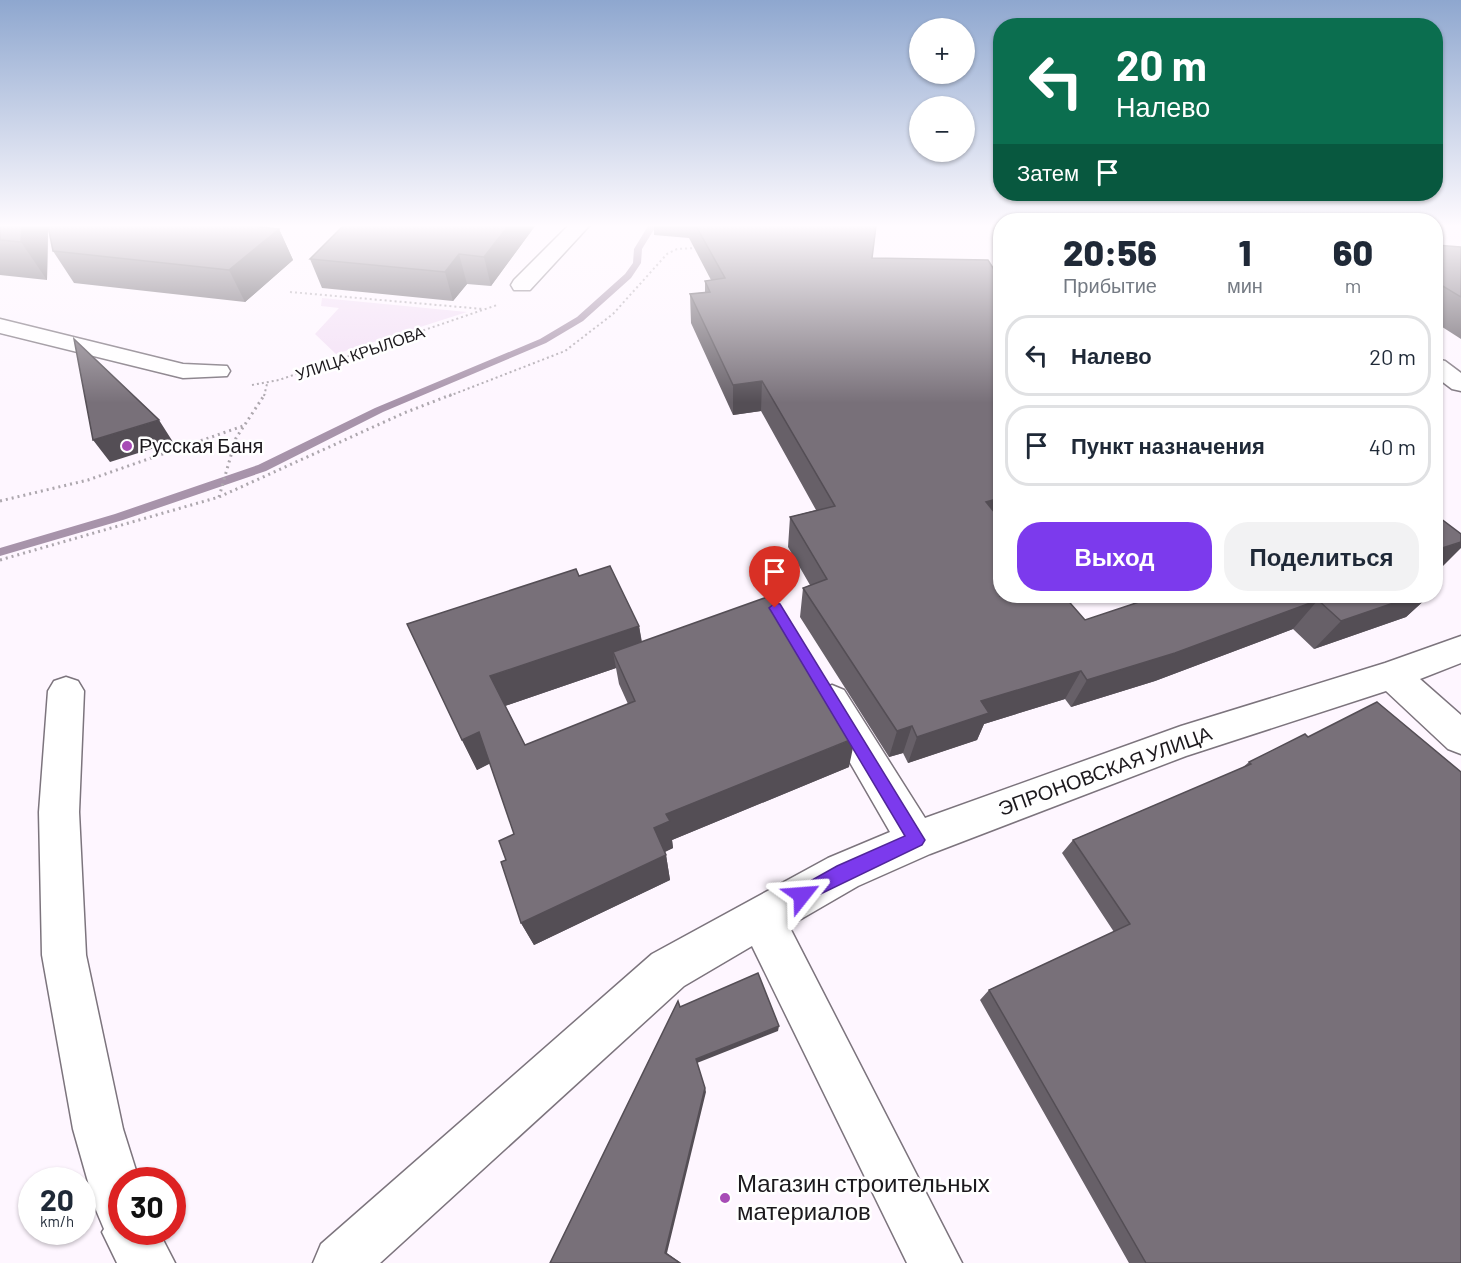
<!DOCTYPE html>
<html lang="ru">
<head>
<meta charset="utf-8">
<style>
  :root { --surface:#fff; --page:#f2f2f3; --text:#1f2937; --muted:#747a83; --line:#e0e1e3; --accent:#7c3aed }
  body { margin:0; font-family:Barlow,sans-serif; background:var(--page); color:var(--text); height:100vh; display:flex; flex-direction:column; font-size:22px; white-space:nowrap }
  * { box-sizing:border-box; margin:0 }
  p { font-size:20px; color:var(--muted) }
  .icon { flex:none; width:33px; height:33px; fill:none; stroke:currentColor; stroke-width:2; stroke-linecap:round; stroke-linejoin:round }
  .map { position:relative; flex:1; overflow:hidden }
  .panel { position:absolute; left:993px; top:213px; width:450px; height:390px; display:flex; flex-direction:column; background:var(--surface); border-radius:24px; box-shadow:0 2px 4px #0004 }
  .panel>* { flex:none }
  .top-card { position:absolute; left:993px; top:18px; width:450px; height:183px; border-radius:24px; box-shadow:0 2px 4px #0004; background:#0b6e4f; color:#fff; overflow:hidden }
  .controls { position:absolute; left:909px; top:18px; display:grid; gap:12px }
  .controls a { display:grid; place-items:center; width:66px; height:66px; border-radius:50%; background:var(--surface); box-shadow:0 2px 4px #0004; font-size:30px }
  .speed { position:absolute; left:18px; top:1167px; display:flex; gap:12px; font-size:30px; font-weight:700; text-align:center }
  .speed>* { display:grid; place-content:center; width:78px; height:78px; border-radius:50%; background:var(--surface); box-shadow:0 2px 4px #0004; line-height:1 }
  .speed small { font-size:15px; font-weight:400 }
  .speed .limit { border:9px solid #d22; background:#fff; color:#111 }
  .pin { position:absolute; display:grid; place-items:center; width:51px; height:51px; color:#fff; margin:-62px -26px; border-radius:50% 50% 50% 0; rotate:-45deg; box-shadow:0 0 6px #0007 }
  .pin .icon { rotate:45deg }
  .me { position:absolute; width:66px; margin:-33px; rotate:62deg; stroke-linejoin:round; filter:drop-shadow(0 0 4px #0008) }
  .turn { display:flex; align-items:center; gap:21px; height:126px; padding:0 24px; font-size:27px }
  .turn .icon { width:78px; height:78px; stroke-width:2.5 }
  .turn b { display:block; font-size:42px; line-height:51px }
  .then { display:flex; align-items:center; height:57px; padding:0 24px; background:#0003; gap:12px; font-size:22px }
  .eta { display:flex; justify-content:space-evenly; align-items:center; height:102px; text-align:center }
  .eta b { font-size:36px; font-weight:800; line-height:42px }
  .cta { display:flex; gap:12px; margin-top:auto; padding:12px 24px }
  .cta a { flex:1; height:69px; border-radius:24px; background:var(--accent); color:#fff; font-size:24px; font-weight:800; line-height:69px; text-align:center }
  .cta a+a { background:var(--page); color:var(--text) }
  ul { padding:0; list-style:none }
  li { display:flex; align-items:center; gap:18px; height:81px; margin:0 12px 9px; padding:0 12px; border:3px solid var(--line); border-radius:24px }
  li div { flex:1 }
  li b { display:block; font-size:22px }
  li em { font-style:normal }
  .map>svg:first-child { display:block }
</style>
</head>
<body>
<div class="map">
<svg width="1461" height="1263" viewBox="0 0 1461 1263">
  <rect width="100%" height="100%" fill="#fef6ff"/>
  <!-- green -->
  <path fill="#f2def5" d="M322 298 467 312 336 354 315 334 339 308 321 306Z"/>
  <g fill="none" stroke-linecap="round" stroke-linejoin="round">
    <!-- stream -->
    <path fill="#a793aa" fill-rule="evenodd" d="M648 226H656L642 249 641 263 631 278 583 321 546 343 383 412 266 471 123 520 0 556V548L115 514 258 465 375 408 540 339 577 317 625 274 633 263 634 249Z"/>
    <!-- minor casing -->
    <g stroke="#7c747d" stroke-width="3">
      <path id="minor" d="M568 226H589L530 290H514L511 285 514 280Z
        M0 319 183 364 227 366 230 371 227 376 183 378 0 333Z
        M1436 359 1445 361 1461 373V391L1452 389 1436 377Z
        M1461 636V663L1420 679 1461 715V754L1448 749 1386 691 1186 756 930 854 858 886 789 926 962 1263H907L752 946 684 986 380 1263H313L321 1244 652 954 828 858 890 832 814 700 820 690 832 685 844 690 925 818 1181 726 1385 663Z
        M66 677 78 681 84 691 79 812 86 955 123 1129 139 1180H122V1232H159L175 1263H117L102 1232 104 1229 96 1210 73 1129 42 955 39 812 48 691 54 681Z"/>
    </g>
    <!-- path-far1 -->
    <path stroke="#ada7ae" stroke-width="2" stroke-dasharray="2 3" stroke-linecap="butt" d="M290 292 483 309
      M252 385 279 380 497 305
      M264 396 267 384
      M449 396 565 351 613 314 667 254 677 249 697 248"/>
    <!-- path -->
    <path stroke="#ada7ae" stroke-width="3" stroke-dasharray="2 4" stroke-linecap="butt" d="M219 497 236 438 265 394
      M0 501 88 480 243 426
      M0 560 219 497 404 413 453 394"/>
    <!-- minor -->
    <use href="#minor" fill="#fff" fill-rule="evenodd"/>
  </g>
  <!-- wall -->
  <path fill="#676068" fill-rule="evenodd" d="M0 226H48L47 280 0 275Z
    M343 226H535L491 286 467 284 453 301 322 288 310 259Z
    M654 226H876L872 258 1000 596 1085 620 1157 596H1429L1406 617 1314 649 1293 629 1155 681 1071 707 1065 699 984 724 977 740 908 763 903 753 889 757 800 617 803 588 810 585 788 547 790 517 816 510 761 411 733 415 691 323 690 294 705 292V281L711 280 689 238 654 235Z
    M279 229 293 260 245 302 74 283 53 251Z
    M1436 245 1461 247V339L1436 323Z
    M579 576 639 626 642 642 849 767 672 840 673 848 665 852 666 855 670 880 534 945 521 923 506 860 514 834 490 763 477 770 462 740ZM616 668 619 684 628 704 525 745 505 706Z
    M1305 734 1461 1263H1129L980 1000 989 990 1114 932 1062 853 1073 840 1242 768 1249 762Z"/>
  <!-- shaded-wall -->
  <path fill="#544e55" d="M22 226H48L47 280 21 242Z
    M508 226H535L491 286 484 257Z
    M279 229 293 260 245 302 229 270Z
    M459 254 467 284 453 301 445 272Z
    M762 381 761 411 733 415V385Z
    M159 420 173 442 110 462 93 440Z
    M1000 498V524L986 502Z
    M1461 542V548L1439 570 1436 571V550Z
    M1414 596H1429L1406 617 1314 649 1341 621Z
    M1318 600 1293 629 1155 681 1071 707 1087 680Z
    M639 626 644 658 613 652 616 668 502 707 490 676Z
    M1081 671 1065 699 984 724 977 740 908 763 917 737 981 701Z
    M912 726 903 753 889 757 897 731Z
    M479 732 493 762 477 770 462 740Z
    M855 738 849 767 672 840 673 848 658 855 654 828 666 814Z
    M666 855 670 880 534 945 521 923Z
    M779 1026 778 1031 697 1063 696 1059Z
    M705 1088 706 1092 667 1253 681 1263H680L665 1253Z"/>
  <!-- building -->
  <path fill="#787079" stroke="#544e55" stroke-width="1.5" d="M0 226H22L21 242 0 240Z
    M48 226H253L279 229 229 270 53 251Z
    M343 226H508L484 257 459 254 445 272 310 259Z
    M696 226H876L872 258 988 260 1000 279V498L986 502 1000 519V596H1064L1085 620 1157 596H1414L1341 621 1318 600 1175 653 1087 680 1081 671 981 701 989 713 917 737 912 726 897 731 803 588 827 579 790 517 835 506 762 381 733 385 690 294 710 292 705 281 725 278Z
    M1436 245 1461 247V297L1436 282Z
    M74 339 159 420 93 440Z
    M1436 515 1461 534V542L1436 550Z
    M610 566 639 626 490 676 525 745 635 701 613 652 770 596 855 738 666 814 670 821 654 828 666 855 521 923 501 862 506 860 499 841 514 834 479 732 462 740 407 624 576 569 579 576Z
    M1377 702 1461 772V1263H1146L989 990 1130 924 1073 840 1251 764 1249 762 1305 734 1308 737Z
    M758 973 779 1026 696 1059 705 1088 665 1253 680 1263H550L678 1001 680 1007Z"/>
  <!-- sky -->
  <linearGradient id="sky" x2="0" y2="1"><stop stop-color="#8ea7cf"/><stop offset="0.56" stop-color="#fffbff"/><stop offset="1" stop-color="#fffbff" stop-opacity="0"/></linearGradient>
  <rect width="1461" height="403" fill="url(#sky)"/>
  <!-- route -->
  <path fill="#7c3aed" stroke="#51269a" stroke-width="1.5" d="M775 603 780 604 925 840 922 845 802 903 796 901 793 895 796 889 837 866 905 836 771 611 769 608Z"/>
  <!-- markers -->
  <g fill="#a74cb6" stroke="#fff" stroke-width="2">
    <circle cx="127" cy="446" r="6"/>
    <circle cx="725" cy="1198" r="6"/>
  </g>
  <g text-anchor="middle" stroke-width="5" stroke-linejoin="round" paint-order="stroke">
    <!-- far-street labels -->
    <g font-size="16" fill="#1c191d" stroke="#fff">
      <text transform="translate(360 353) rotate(-19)" y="6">УЛИЦА КРЫЛОВА</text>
    </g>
    <!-- poi labels -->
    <g font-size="20" fill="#1c191d" stroke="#fff" text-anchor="start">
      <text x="139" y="453">Русская Баня</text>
    </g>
    <!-- street labels -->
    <g font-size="20" fill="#1c191d" stroke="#fff">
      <text transform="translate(1105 771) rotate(-20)" y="7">ЭПРОНОВСКАЯ УЛИЦА</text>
    </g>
    <!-- near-poi labels -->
    <g font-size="24" fill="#1c191d" stroke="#fff" text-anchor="start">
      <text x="737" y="1192">Магазин строительных<tspan x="737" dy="28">материалов</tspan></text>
    </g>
  </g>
</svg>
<div class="controls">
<a>+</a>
<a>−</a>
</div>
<div class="speed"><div>20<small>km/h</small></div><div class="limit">30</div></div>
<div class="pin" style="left:775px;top:608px;background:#d93025"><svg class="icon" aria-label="arrive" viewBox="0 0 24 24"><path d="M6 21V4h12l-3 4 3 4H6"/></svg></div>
<svg class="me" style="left:802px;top:895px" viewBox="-20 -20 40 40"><path d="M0-17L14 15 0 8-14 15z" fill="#7c3aed" stroke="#fff" stroke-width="4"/></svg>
<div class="top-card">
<div class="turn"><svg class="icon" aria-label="left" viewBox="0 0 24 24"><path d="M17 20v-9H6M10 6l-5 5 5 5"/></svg><div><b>20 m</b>Налево</div></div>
<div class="then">Затем<svg class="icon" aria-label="arrive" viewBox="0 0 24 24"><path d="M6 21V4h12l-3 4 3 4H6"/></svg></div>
</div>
<section class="panel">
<div class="eta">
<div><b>20:56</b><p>Прибытие</p></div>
<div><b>1</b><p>мин</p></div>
<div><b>60</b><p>m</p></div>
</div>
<ul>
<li><svg class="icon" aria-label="left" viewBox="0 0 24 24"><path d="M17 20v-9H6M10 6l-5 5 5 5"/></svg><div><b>Налево</b></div><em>20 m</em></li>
<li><svg class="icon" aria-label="arrive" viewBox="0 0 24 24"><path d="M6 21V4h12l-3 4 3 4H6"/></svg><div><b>Пункт назначения</b></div><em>40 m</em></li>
</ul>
<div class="cta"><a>Выход</a><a>Поделиться</a></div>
</section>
</div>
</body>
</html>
